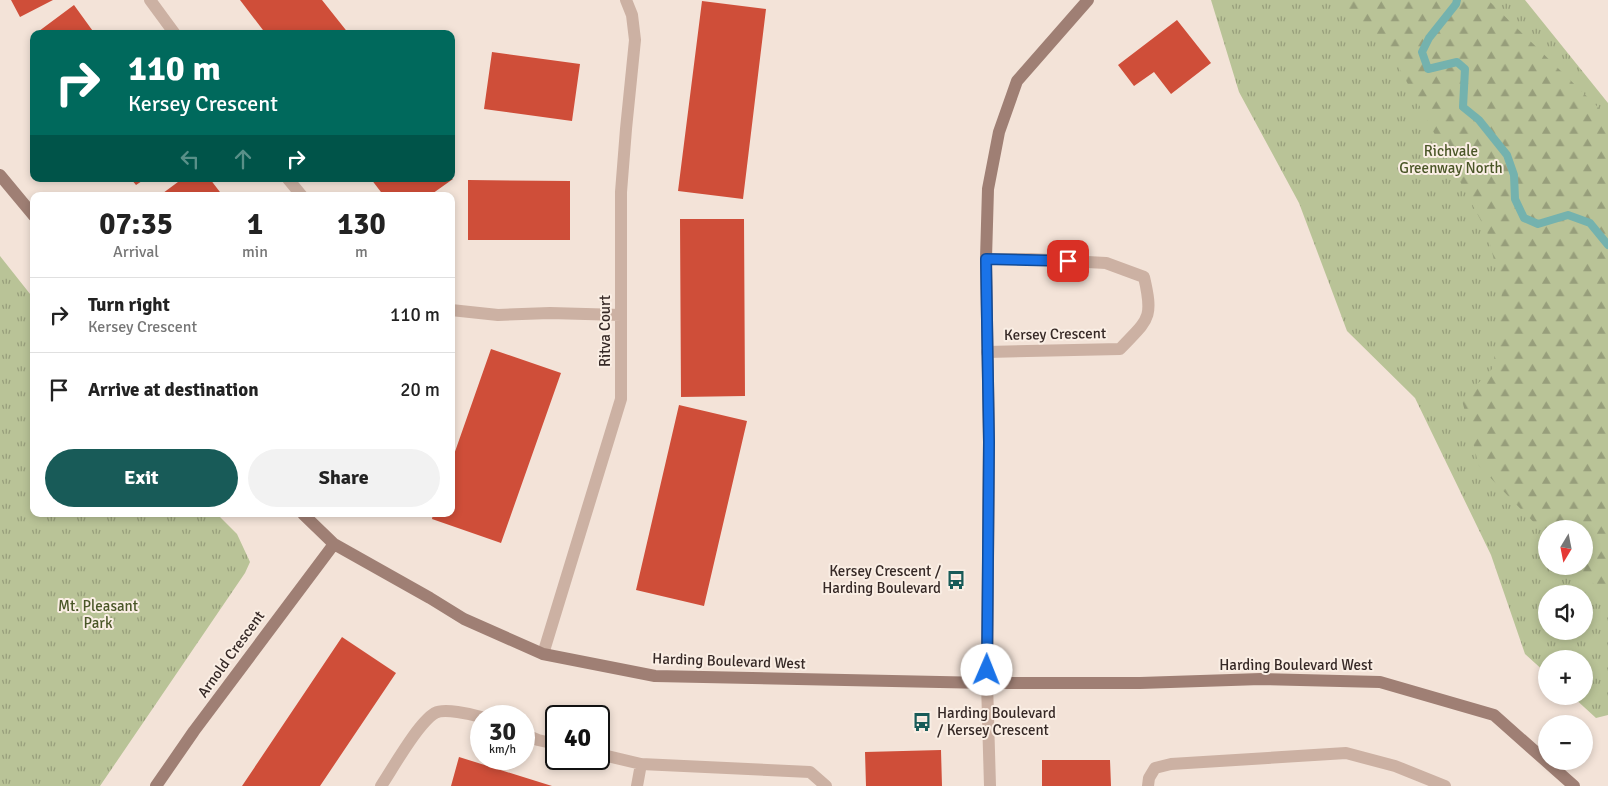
<!DOCTYPE html>
<html lang="en">
<head>
<meta charset="utf-8">
<style>
  :root { --surface:#fff; --page:#f2f2f2; --text:#222; --muted:#767676; --line:#e0e0e0; --accent:#185b58 }
  body { margin:0; font-family:Signika,sans-serif; background:var(--page); color:var(--text); height:100vh; display:flex; flex-direction:column; font-size:19px; white-space:nowrap }
  * { box-sizing:border-box; margin:0 }
  p { font-size:16px; color:var(--muted) }
  .icon { flex:none; width:28px; height:28px; fill:none; stroke:currentColor; stroke-width:2; stroke-linecap:round; stroke-linejoin:round }
  .map { position:relative; flex:1; overflow:hidden }
  .details { position:absolute; left:30px; top:192px; width:425px; height:325px; display:flex; flex-direction:column; background:var(--surface); border-radius:10px; box-shadow:0 2px 8px #0003 }
  .details>* { flex:none }
  .guide { position:absolute; left:30px; top:30px; width:425px; height:152px; border-radius:10px; box-shadow:0 2px 8px #0003; background:#00695c; color:#fff; overflow:hidden }
  .needle { width:32px; rotate:190deg }
  .tools { position:absolute; left:1538px; top:520px; display:grid; gap:10px }
  .tools a { display:grid; place-items:center; width:55px; height:55px; border-radius:50%; background:var(--surface); box-shadow:0 2px 8px #0003; font-size:25px }
  .speed { position:absolute; left:470px; top:705px; display:flex; gap:10px; font-size:25px; font-weight:700; text-align:center }
  .speed>* { display:grid; place-content:center; width:65px; height:65px; border-radius:50%; background:var(--surface); box-shadow:0 2px 8px #0003; line-height:1 }
  .speed small { font-size:12px; font-weight:400 }
  .speed .limit { border:2px solid #111; border-radius:8px; background:#fff; color:#111 }
  .pin { position:absolute; display:grid; place-items:center; width:42px; height:42px; color:#fff; margin:-21px; border-radius:10px; box-shadow:0 2px 8px #0006 }
  .me { position:absolute; width:55px; margin:-28px; rotate:1deg; stroke-linejoin:round; filter:drop-shadow(0 0 4px #0008) }
  .turn { display:flex; align-items:center; gap:18px; height:105px; padding:0 15px; font-size:22px }
  .turn .icon { width:65px; height:65px; stroke-width:2.5 }
  .turn b { display:block; font-size:35px; line-height:42px }
  .lanes { display:flex; align-items:center; height:48px; padding:0 15px; background:#0003; justify-content:center; gap:25px; direction:ltr }
  .lanes .off { opacity:.35 }
  .eta { display:flex; justify-content:space-evenly; align-items:center; height:85px; text-align:center }
  .eta b { font-size:30px; font-weight:700; line-height:35px }
  .cta { display:flex; gap:10px; margin-top:auto; padding:10px 15px }
  .cta a { flex:1; height:58px; border-radius:30px; background:var(--accent); color:#fff; font-size:20px; font-weight:700; line-height:58px; text-align:center }
  .cta a+a { background:var(--page); color:var(--text) }
  ul { padding:0; list-style:none }
  li { display:flex; align-items:center; gap:15px; height:75px; padding:0 15px; border-top:1px solid var(--line) }
  li div { flex:1 }
  li b { display:block; font-size:19px }
  li em { font-style:normal }
  .map>svg:first-child { display:block }
</style>
</head>
<body>
<div class="map">
<svg width="1608" height="786" viewBox="0 0 1608 786">
  <defs>
    <pattern id="grass-tufts" width="24" height="20" patternUnits="userSpaceOnUse" patternTransform="scale(1.25)"><rect width="24" height="20" fill="#b9c397"/><path d="M3 7l-1-3M5 7V3M7 7l1-3M15 17l-1-3M17 17v-4M19 17l1-3" fill="none" stroke="#979e7b"/></pattern>
    <pattern id="forest-firs" width="22" height="20" patternUnits="userSpaceOnUse" patternTransform="scale(1.25)"><rect width="22" height="20" fill="#b9c397"/><path d="M5 1l3.5 6h-7zM16 11l3.5 6h-7z" fill="#979e7b"/></pattern>
  </defs>
  <rect width="100%" height="100%" fill="#f3e3d8"/>
  <!-- grass -->
  <path fill="url(#grass-tufts)" fill-rule="evenodd" d="M1211 0H1525L1608 103V715L1596 718 1572 696H1584V659H1546V673L1525 654 1491 555 1415 398 1347 331 1299 203 1239 92ZM1546 529H1584V566H1546ZM1546 594H1584V631H1546Z
    M0 256 34 299V514H217L237 534 250 562 245 573 100 786H0Z"/>
  <!-- forest -->
  <path fill="url(#forest-firs)" d="M1337 0H1488L1608 117V599L1576 566H1584V529H1546V535L1479 466 1462 400 1493 368 1502 292 1487 232 1387 45Z"/>
  <g fill="none" stroke-linecap="round" stroke-linejoin="round">
    <!-- stream -->
    <path stroke="#74b2ae" stroke-width="8" d="M1457 0 1456 4 1429 38 1422 52 1428 69 1457 62 1465 69 1463 107 1479 120 1507 155 1514 175 1515 199 1524 218 1538 224 1568 215 1590 223 1608 245"/>
  </g>
  <!-- building -->
  <path fill="#cf4e39" d="M11 0H53L20 17Z
    M240 0H322L349 34H266Z
    M702 1 766 9 743 199 678 191Z
    M74 5 95 34H35Z
    M1177 20 1211 63 1171 94 1154 72 1134 86 1118 65Z
    M492 52 580 64 572 121 484 109Z
    M131 179H145L136 185Z
    M182 179H210L223 196H159Z
    M371 179H453L429 196H384Z
    M468 180 570 181V240H468Z
    M680 219H744L745 396 681 397Z
    M491 349 561 373 501 543 432 519 433 514H451V463Z
    M679 405 747 421 704 606 636 590Z
    M342 637 396 673 320 786H242Z
    M941 750 942 786H866L865 752Z
    M459 757 552 786H451Z
    M1042 760H1110L1111 786H1042Z"/>
  <g fill="none" stroke-linecap="round" stroke-linejoin="round">
    <!-- street -->
    <path stroke="#ccb1a3" stroke-width="12" d="M150 0 175 34
      M288 179 302 196
      M986 259H1031L1106 263 1144 277C1154 320 1148 319 1120 349L987 352
      M451 310 498 315 550 313 621 315
      M543 654 621 399V192L626 129 635 40 632 15 626 0
      M987 683 990 786
      M524 734 538 740 556 744
      M599 754 641 764 810 772 826 786
      M381 786C393 768 418 723 435 713 444 708 471 714 481 717
      M637 786 641 764
      M1148 786 1149 778 1155 768 1171 764 1346 753 1395 766 1445 786"/>
    <!-- secondary -->
    <path stroke="#9f7f74" stroke-width="12" d="M0 175 34 216
      M303 514 334 544 430 598 464 619 543 654 655 676 987 683H1140L1261 679 1380 682 1494 715 1574 786
      M987 683 989 442 986 259 988 189 999 132 1017 81 1088 0
      M156 786 194 731 334 544"/>
  </g>
  <g fill="none" stroke-linecap="round" stroke-linejoin="round">
    <!-- route casing -->
    <g stroke="#114b97" stroke-width="12">
      <path id="route" d="M987 670 989 442 986 259 1068 261"/>
    </g>
    <!-- route -->
    <use href="#route" stroke="#1a73e8" stroke-width="9"/>
  </g>
  <!-- icons -->
  <defs>
    <g id="bus-bare" transform="scale(1.5)"><path d="M-5-6H5V4H4V6H2V4H-2V6H-4V4H-5ZM-3.5-4V0h7V-4ZM-3.5 1.2v1.5H-2V1.2ZM2 1.2v1.5H3.5V1.2Z" fill="#185b58" stroke="#faeee4" stroke-width="2.5" paint-order="stroke"/></g>
  </defs>
  <g fill-rule="evenodd">
    <use href="#bus-bare" x="956" y="580"/>
    <use href="#bus-bare" x="922" y="722"/>
  </g>
  <g text-anchor="middle" stroke-width="4" stroke-linejoin="round" paint-order="stroke">
    <!-- park labels -->
    <g font-size="15" fill="#4a5627" stroke="#faeee4">
      <text x="1451" y="156">Richvale<tspan x="1451" dy="17">Greenway North</tspan></text>
      <text x="98" y="611">Mt. Pleasant<tspan x="98" dy="17">Park</tspan></text>
    </g>
    <!-- street labels -->
    <g font-size="15" fill="#362926" stroke="#faeee4">
      <text transform="translate(605 331) rotate(-90)" y="5">Ritva Court</text>
      <text transform="translate(1055 334) rotate(-1)" y="5">Kersey Crescent</text>
      <text transform="translate(231 654) rotate(-54)" y="5">Arnold Crescent</text>
      <text transform="translate(729 661) rotate(2)" y="5">Harding Boulevard West</text>
      <text x="1296" y="670">Harding Boulevard West</text>
    </g>
    <!-- poi labels -->
    <g font-size="15" fill="#362926" stroke="#faeee4" text-anchor="end">
      <text x="941" y="576">Kersey Crescent /<tspan x="941" dy="17">Harding Boulevard</tspan></text>
      <text x="937" y="718" text-anchor="start">Harding Boulevard<tspan x="937" dy="17">/ Kersey Crescent</tspan></text>
    </g>
  </g>
</svg>
<div class="tools">
<a><svg class="needle" viewBox="-14 -14 28 28"><path d="M0-13l5 13h-10z" fill="#e53935"/><path d="M0 13l5-13h-10z" fill="#767676"/></svg></a>
<a><svg class="icon" aria-label="sound" viewBox="0 0 24 24"><path d="M4 9h4l5-4v14l-5-4H4zM17 9q2 3 0 6"/></svg></a>
<a>+</a>
<a>−</a>
</div>
<div class="speed"><div>30<small>km/h</small></div><div class="limit">40</div></div>
<div class="pin" style="left:1068px;top:261px;background:#d93025"><svg class="icon" aria-label="arrive" viewBox="0 0 24 24"><path d="M6 21V4h12l-3 4 3 4H6"/></svg></div>
<svg class="me" style="left:987px;top:670px" viewBox="-20 -20 40 40"><circle r="19" fill="#fff"/><path d="M0-13L10 11 0 6-10 11z" fill="#1a73e8"/></svg>
<div class="guide">
<div class="turn"><svg class="icon" aria-label="right" viewBox="0 0 24 24"><path d="M7 20v-9h11M14 6l5 5-5 5"/></svg><div><b>110 m</b>Kersey Crescent</div></div>
<div class="lanes"><svg class="icon off" aria-label="left" viewBox="0 0 24 24"><path d="M17 20v-9H6M10 6l-5 5 5 5"/></svg><svg class="icon off" aria-label="ahead" viewBox="0 0 24 24"><path d="M12 20V5M6 11l6-6 6 6"/></svg><svg class="icon" aria-label="right" viewBox="0 0 24 24"><path d="M7 20v-9h11M14 6l5 5-5 5"/></svg></div>
</div>
<section class="details">
<div class="eta">
<div><b>07:35</b><p>Arrival</p></div>
<div><b>1</b><p>min</p></div>
<div><b>130</b><p>m</p></div>
</div>
<ul>
<li><svg class="icon" aria-label="right" viewBox="0 0 24 24"><path d="M7 20v-9h11M14 6l5 5-5 5"/></svg><div><b>Turn right</b><p>Kersey Crescent</p></div><em>110 m</em></li>
<li><svg class="icon" aria-label="arrive" viewBox="0 0 24 24"><path d="M6 21V4h12l-3 4 3 4H6"/></svg><div><b>Arrive at destination</b></div><em>20 m</em></li>
</ul>
<div class="cta"><a>Exit</a><a>Share</a></div>
</section>
</div>
</body>
</html>
